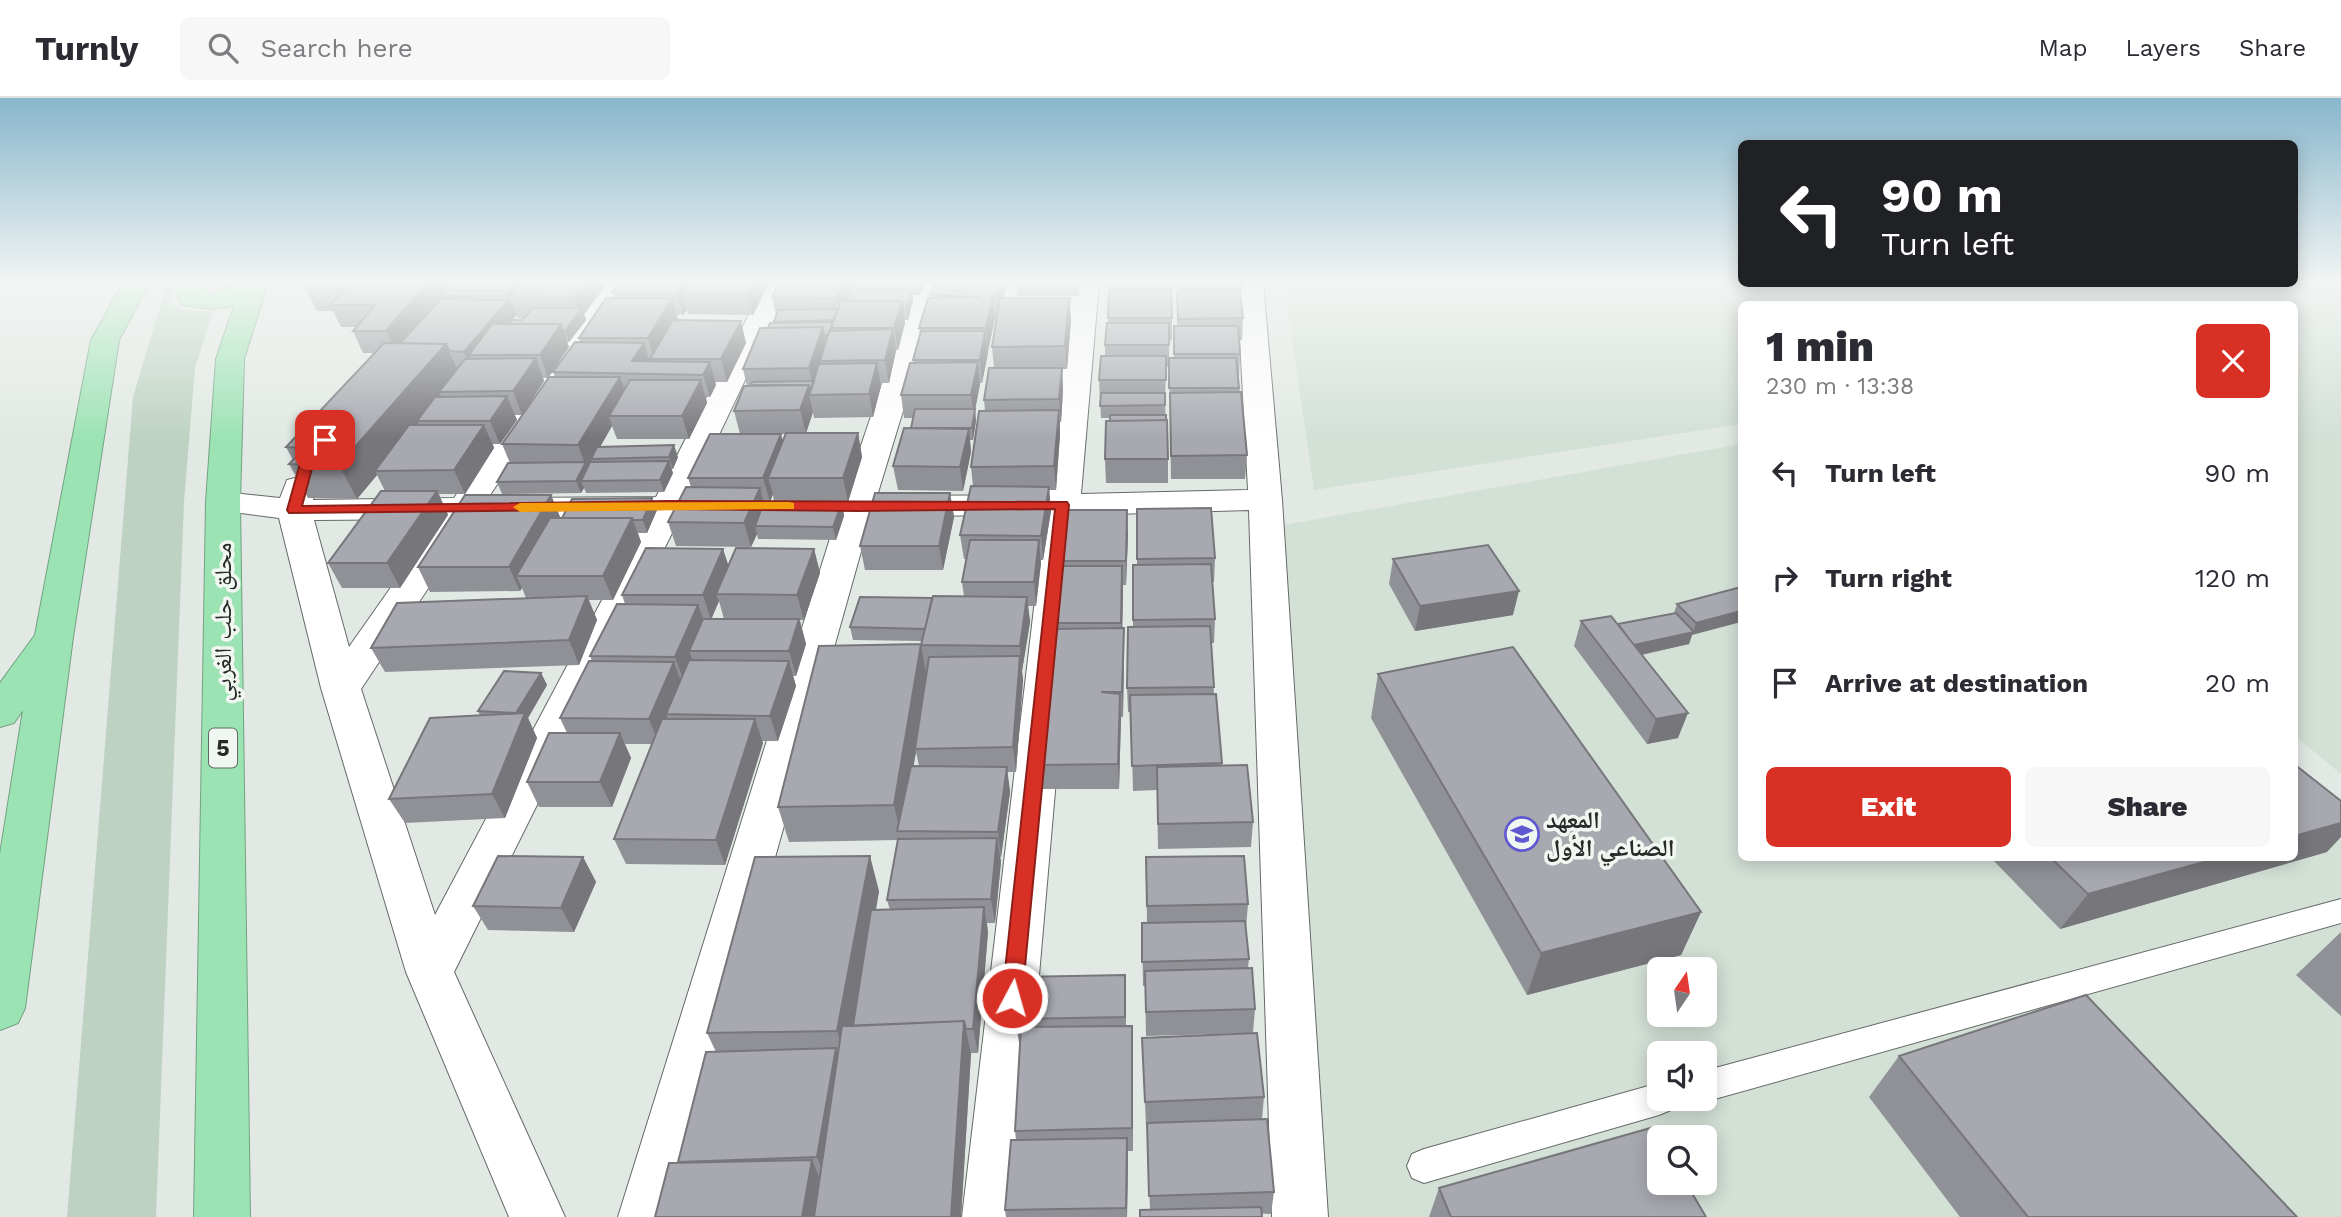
<!DOCTYPE html>
<html lang="en">
<head>
<meta charset="utf-8">
<style>
  :root { --surface:#fff; --page:#f7f7f7; --text:#2b2b33; --muted:#7c7c81; --line:#e1e1e2; --accent:#d93025 }
  body { margin:0; font-family:"Work Sans","Noto Naskh Arabic",sans-serif; background:var(--page); color:var(--text); height:100vh; display:flex; flex-direction:column; font-size:26px; white-space:nowrap }
  * { box-sizing:border-box; margin:0 }
  p { font-size:23px; color:var(--muted) }
  .icon { flex:none; width:38px; height:38px; fill:none; stroke:currentColor; stroke-width:2; stroke-linecap:round; stroke-linejoin:round }
  .map { position:relative; flex:1; overflow:hidden }
  .panel { position:absolute; left:1738px; top:203px; width:560px; height:560px; display:flex; flex-direction:column; background:var(--surface); border-radius:10px; box-shadow:0 4px 18px #0003 }
  .panel>* { flex:none }
  .banner { position:absolute; left:1738px; top:42px; width:560px; height:147px; border-radius:10px; box-shadow:0 4px 18px #0003; background:#202124; color:#fff; overflow:hidden }
  .needle { width:46px; rotate:13deg }
  .tools { position:absolute; left:1647px; top:859px; display:grid; gap:14px }
  .tools a { display:grid; place-items:center; width:70px; height:70px; border-radius:10px; background:var(--surface); box-shadow:0 4px 18px #0003; font-size:35px }
  .pin { position:absolute; display:grid; place-items:center; width:60px; height:60px; color:#fff; margin:-30px; border-radius:14px; box-shadow:0 4px 10px #0006 }
  .me { position:absolute; width:77px; margin:-38px; rotate:6deg; stroke-linejoin:round; filter:drop-shadow(0 0 5px #0008) }
  .turn { display:flex; align-items:center; gap:24px; height:147px; padding:0 28px; font-size:32px }
  .turn .icon { width:91px; height:91px; stroke-width:2.5 }
  .turn b { display:block; font-size:49px; line-height:60px }
  .round { display:grid; place-items:center; flex:none; width:74px; height:74px; border-radius:10px; background:var(--page) }
  .headline { display:flex; align-items:center; justify-content:space-between; height:119px; padding:0 28px }
  h1 { font-size:42px; font-weight:800; line-height:52px }
  .cta { display:flex; gap:14px; margin-top:auto; padding:14px 28px }
  .cta a { flex:1; height:80px; border-radius:10px; background:var(--accent); color:#fff; font-size:28px; font-weight:800; line-height:80px; text-align:center }
  .cta a+a { background:var(--page); color:var(--text) }
  ul { padding:0; list-style:none }
  li { display:flex; align-items:center; gap:21px; height:105px; padding:0 28px }
  li div { flex:1 }
  li b { display:block; font-size:26px }
  li em { font-style:normal }
  header { display:flex; align-items:center; gap:42px; box-sizing:border-box; height:98px; padding:0 35px; background:var(--surface); border-bottom:2px solid var(--line) }
  header strong { font-size:33px }
  nav { display:flex; gap:38px; margin-inline-start:auto; font-size:24px }
  .search { width:490px; height:63px; background:var(--page); display:flex; align-items:center; gap:18px; box-sizing:border-box; padding:0 24px; border-radius:10px; color:var(--muted); font-size:26px }
  .map>svg:first-child { display:block }
</style>
</head>
<body>
<header>
<strong>Turnly</strong>
<div class="search"><svg class="icon" aria-label="search" viewBox="0 0 24 24"><circle cx="10" cy="10" r="6"/><path d="M15 15l6 6"/></svg>Search here</div>
<nav><a>Map</a><a>Layers</a><a>Share</a></nav>
</header>
<div class="map">
<svg width="2341" height="1119" viewBox="0 0 2341 1119">
  <rect width="100%" height="100%" fill="#e2e9e4"/>
  <!-- built -->
  <path fill="#d3e0d6" fill-rule="evenodd" d="M1284 185H2341V676L2294 637V206H1741V326L1314 392Z
    M1741 346V760H2294L2341 712V1119H1327L1283 427ZM1659 872H1704V917H1659ZM1659 956H1704V1001H1659ZM1659 1040H1704V1085H1659Z"/>
  <!-- green -->
  <path fill="#bdd2c3" d="M167 185H177L170 205 180 212 213 214 195 270 184 404 156 1119H67L133 299Z"/>
  <g fill="none" stroke-linecap="round" stroke-linejoin="round">
    <!-- lane casing -->
    <g stroke="#646a66" stroke-width="2">
      <path id="lane" d="M2341 801V825L1704 1004 1695 1001H1704V973Z
        M1659 985V1001H1676L1671 1012 1659 1017 1424 1085 1412 1080 1407 1068 1412 1056 1424 1051Z"/>
    </g>
    <!-- street casing -->
    <g stroke="#646a66" stroke-width="2">
      <path id="street" d="M606 185H632L488 400 656 399 765 185H791L690 398H731L743 401 748 408 743 415 731 418 680 419 454 874 565 1119H509L406 874 321 590 279 420 211 411 206 404 211 397 223 394 280 400 287 382 299 379 311 382 316 389 313 402 454 400ZM646 419 435 817 361 591 475 420ZM439 421 349 549 314 422Z
        M916 185H942L877 398 1048 397 1073 185H1099L1081 396 1248 392 1237 185H1263L1282 402 1328 1119H1272L1249 412 1079 417 1018 1119H962L1045 417 871 418 674 1119H618L837 418H791L779 415 774 408 779 401 791 398H844Z"/>
    </g>
    <!-- highway casing -->
    <g stroke="#73a282" stroke-width="2">
      <path id="highway" d="M123 185H149L119 242 73 539 25 910 18 925 0 932V756L23 612 14 625 0 629V585L35 537 91 242Z
        M180 185H206V195C223 196 226 187 239 185 248 183 259 184 268 185L244 261 240 404 250 1119H194L206 404 216 261 234 208 210 211 182 207 178 201Z"/>
    </g>
    <!-- lane -->
    <use href="#lane" fill="#fff" fill-rule="evenodd"/>
    <!-- street -->
    <use href="#street" fill="#fff" fill-rule="evenodd"/>
    <!-- highway -->
    <use href="#highway" fill="#9ce3b3" fill-rule="evenodd"/>
  </g>
  <!-- wall -->
  <path fill="#909197" fill-rule="evenodd" d="M313 185H608L584 216 586 222 569 244H567L569 249 548 280H543L544 283 522 317H515L517 322 500 346H493L494 350 465 396H439L448 417 400 490H342L328 465 385 393 377 377 357 401 308 400 289 366 293 362 286 349 375 255H363L353 233 356 229H341L333 213H317L306 191ZM516 217 517 220H524L522 222H515L514 220Z
    M619 185H769L753 217 688 216 687 212 683 217H677L678 222 746 245 727 284H715L716 287 710 299H706L707 305 689 341H617L612 328 600 349 678 359 673 371H671L673 375 664 394 586 395 584 390 581 395 502 396 497 384 510 365 502 346 555 279 553 274 580 244 579 240 614 200 612 194Z
    M779 185H924L920 197H912L913 202 908 222H905V225L898 252H896L889 285H880L881 288 873 319 814 320 813 314 806 335H858L862 359 848 404H774L773 396 770 404H763L764 405H842L844 418 836 442 758 441 757 436 751 449 676 448 668 424 691 389 688 380 740 336 734 313 747 288 743 271 768 230 774 225 776 217 772 199ZM768 336H786L783 343Z
    M935 185 1004 200H1069L1071 222 1067 271H1062L1063 292 1061 324H1060V336L1056 392H1049L1051 413 1043 462H1041L1036 508H1028L1030 524 1022 573 1023 582 1016 674H1007L1010 694 1001 759H1000L1001 764 995 825H987L988 834 978 955H971L961 1119 678 1064 716 954 707 935 879 793 876 812H890L887 802 898 742 789 744 778 709 921 546 922 543 853 542 850 529 932 500 964 498 962 484 966 461H964L960 437 973 388 971 369 985 313 984 302 994 270 992 249 997 220H995L988 253 982 285H980L975 312 976 323 973 342H970L971 354 963 393 898 392 893 368 911 330 913 320H904L901 297 913 265 920 236 919 230ZM916 654 919 668H913Z
    M1016 185H1080L1079 198H1017Z
    M1172 185V242H1169V269H1166L1165 305 1168 361V385H1106L1105 361 1110 320H1101L1099 282 1105 258V247L1108 225 1109 191Z
    M1177 185H1241V203L1243 220 1242 242H1239L1240 256 1239 278H1238L1247 357 1245 381H1171L1169 260H1174V228H1177Z
    M950 395 954 419 943 472H865L860 448Z
    M551 397 560 420 657 412 647 435H638L641 444 613 502H589L597 522 579 567 385 574 371 550 526 500 522 490 520 493 430 494 418 469Z
    M1137 411 1215 460 1214 484H1212L1215 521 1214 545H1211L1214 596H1216L1222 667 1253 724 1251 749 1158 751 1157 692 1133 693 1131 614H1128L1127 590 1133 529V467H1137Z
    M1128 436 1126 487H1123L1122 530 1124 555 1123 619H1121L1119 691H1041L1038 667 1051 542 1049 525 1058 468V463Z
    M723 451 728 468 814 451 820 475 804 522H800L806 546 796 578H793L796 588 778 643H762L763 645 725 767 626 766 614 741 652 646H625L631 660 612 709H539L527 684 567 635 560 620 592 563 590 558 625 506 622 497ZM719 503 724 521H711Z
    M1393 461 1513 517 1415 533 1389 486Z
    M1741 489 1692 537 1689 546 1642 557 1678 640 1647 646 1574 548 1581 523 1618 526 1674 515 1677 506Z
    M541 575 547 587 528 620 537 640 505 720 405 725 389 701 480 617 478 613Z
    M1378 576 1701 814 1681 857 1527 897 1371 620Z
    M2327 754 2060 831 1991 760H2294Z
    M583 759 596 784 574 834 488 832 473 808Z
    M1146 759 1248 806 1246 830 1249 861 1248 870 1255 911 1253 935 1146 938 1145 888H1143L1142 825H1147Z
    M2341 834V918L2296 877Z
    M1126 901V928L1132 951 1133 1053H1128L1127 1119H1006L1005 1112 1016 1042 1015 1033 1020 945H1019L1015 921Z
    M1142 940 1264 999 1262 1021 1274 1094 1271 1116 1150 1111 1147 1027H1146Z
    M1899 958 2297 1119H1960L1869 999Z
    M1439 1090 1706 1119H1429Z"/>
  <!-- shaded-wall -->
  <path fill="#76767b" d="M427 185H446L448 191 441 198 442 199 399 252H396L386 233Z
    M517 185H543L509 198 516 217 514 220 516 224 469 257 476 273 473 276 464 254 507 203 505 198Z
    M585 185H608L584 216 586 222 569 244 565 233 579 215 574 199Z
    M684 185H703L682 194 687 212 683 217 677 195Z
    M753 185H769L753 217 747 195Z
    M843 185H856L845 211H839L837 200Z
    M919 185H924L920 197 919 186Z
    M1000 185H1007L998 220 996 198Z
    M912 191 913 202 908 222 906 211Z
    M993 198 995 220 988 253 986 230Z
    M672 200 678 222 654 261 648 240Z
    M1069 200 1071 222 1067 271 1065 248Z
    M902 203 905 225 898 252 894 230Z
    M741 223 746 245 727 284 721 261Z
    M561 226 569 249 548 280 540 257Z
    M823 229 827 252 820 263 822 269 809 297 813 314 806 335 800 312 809 287 813 288 809 270Z
    M893 231 896 253 889 285 885 262Z
    M985 233 988 255 982 285 980 262Z
    M644 245 651 268 632 263Z
    M446 246 460 278 439 294 442 300 417 323 419 327 375 373 377 377 357 401 339 367Z
    M536 260 544 283 522 317 513 293Z
    M710 264 716 287 710 299 703 277Z
    M978 264 980 287 975 312 976 323 973 342 972 330 974 319 971 297Z
    M877 265 881 288 873 319 869 296Z
    M1062 270 1063 292 1061 324 1059 301Z
    M620 279 628 302 609 318 612 328 593 361H591L592 362 581 383 584 390 581 395 576 383 585 366 578 347Z
    M701 282 707 305 689 341 682 318Z
    M507 298 517 322 500 346 490 323Z
    M1059 312 1060 336 1056 392 1054 368Z
    M484 327 494 350 465 396 454 372Z
    M969 331 971 354 963 393 960 369Z
    M858 335 862 359 848 404 843 380Z
    M781 336 787 359 768 380 773 396 770 404 763 380Z
    M674 347 678 359 673 371 669 359Z
    M669 363 673 375 664 394 660 382Z
    M1049 389 1051 413 1043 462 1041 438Z
    M760 390 766 414 755 428 757 436 751 449 744 425Z
    M437 393 448 417 400 490 387 465Z
    M950 395 954 419 943 472 939 448Z
    M551 397 561 421 516 478 522 490 520 493 509 469Z
    M652 400 657 412 647 435 643 422Z
    M842 405 844 418 836 442 833 429Z
    M1127 412 1128 436 1126 487V463Z
    M632 420 641 444 613 502 603 478Z
    M1039 442 1041 466 1036 508 1034 484Z
    M723 451 731 475 716 496 719 503 711 522 703 497Z
    M814 451 820 475 804 522 797 497Z
    M1122 468 1123 492 1122 549 1121 525Z
    M1519 493 1513 517 1415 533 1420 508Z
    M587 498 597 522 579 567 569 542Z
    M1027 499 1030 524 1022 573 1020 548Z
    M698 507 707 531 689 553 693 563 684 584 675 559Z
    M1741 513V524L1692 537 1689 546 1629 559 1633 547 1693 534 1696 525Z
    M799 521 806 546 796 578 789 553Z
    M1124 530V555L1123 619 1122 594Z
    M921 546 927 582 915 651 916 654 903 733H900L894 707Z
    M1020 558 1023 582 1016 674 1013 649Z
    M789 563 796 588 778 643 770 618Z
    M674 564 683 589 666 616 669 623 659 646 649 621Z
    M541 575 547 587 528 620 537 640 505 720 492 696 516 615Z
    M1120 596 1121 620 1119 691 1118 666Z
    M1688 615 1678 640 1647 646 1656 621Z
    M755 621 763 645 725 767 716 742Z
    M620 635 631 660 612 709 600 684Z
    M1007 669 1010 694 1001 759 998 734Z
    M2341 725V739L2327 754 2060 831 2088 796 2218 760H2294V738Z
    M997 740 1001 764 995 825 991 801Z
    M870 758 879 793 848 967 837 933Z
    M583 759 596 784 574 834 561 810Z
    M984 809 988 834 978 955 973 931Z
    M1701 814 1681 857 1527 897 1541 855Z
    M964 923 971 956 961 1119H951Z
    M1132 928V951L1133 1053 1132 1030Z
    M836 950 843 974 826 1082 817 1059Z
    M1127 1040 1128 1063 1127 1119 1126 1110Z
    M812 1062 825 1093 820 1119H802Z"/>
  <!-- building -->
  <path fill="#a8a9b0" stroke="#76767b" stroke-width="2" d="M313 185H427L386 233H353L375 207H330L346 191H306Z
    M453 185H517L505 198H441Z
    M520 185H585L574 199 509 198Z
    M619 185H684L677 195 612 194Z
    M688 185H753L747 195 682 194Z
    M779 185H843L837 200 772 199Z
    M855 185H919V186Z
    M935 185H1000L996 198H993L986 230H919L928 200 981 199 930 197Z
    M1109 185H1172V191H1109Z
    M1178 185H1241V191H1178Z
    M851 191H912L906 211H903L902 203H847Z
    M1171 194 1172 220H1108L1109 195Z
    M1240 194 1243 220 1178 221 1177 195Z
    M606 200H672L648 240H579Z
    M1000 200H1069L1065 248 992 249Z
    M441 201 508 202 464 254 449 253 446 246 400 245Z
    M841 203H902L894 230H831Z
    M533 210H582L565 233H563L561 226H508L512 222H522Z
    M838 211 833 222 774 224 778 212Z
    M673 222 741 223 721 261H650Z
    M833 224 828 237H824L823 229 768 230 770 225Z
    M1107 225H1169V247H1105Z
    M492 226H561L540 257H469Z
    M1174 228H1238L1240 256H1174Z
    M823 229 809 270 743 271 760 230Z
    M893 231 885 262 820 263 829 233Z
    M921 233H985L980 262H913Z
    M575 244 644 245 632 263 710 264 703 277 553 274Z
    M384 245 446 246 339 367 289 366 305 350 286 349Z
    M1101 258H1166V282H1099Z
    M536 260 513 293 439 294 465 261Z
    M1169 260H1236L1239 290H1169Z
    M978 264 971 297H901L910 265Z
    M877 265 869 296 809 297 819 266Z
    M989 270H1062L1059 301 984 302Z
    M549 279H620L578 347 502 346Z
    M630 282H701L682 318H609Z
    M814 283 811 292 809 287H751L752 284Z
    M809 287 800 312 734 313 744 288Z
    M1241 294 1247 357 1171 358 1170 295Z
    M1101 295H1165V307L1100 308Z
    M507 298 490 323H417L435 299Z
    M915 311H975L972 330H911Z
    M1059 312 1054 368 971 369 979 313Z
    M1110 317H1166V322L1110 323Z
    M1167 322 1168 361H1105L1106 323Z
    M409 327H484L454 372 375 373Z
    M904 330 969 331 960 369 893 368Z
    M786 335H858L843 380H768Z
    M710 336H781L763 380H688Z
    M674 347 669 359 591 361 597 349Z
    M669 363 660 382 581 383 590 364Z
    M586 364 576 383 497 384 508 365Z
    M971 388 1049 389 1041 438 960 437Z
    M686 389 760 390 744 425 668 424Z
    M381 393H437L387 465H328Z
    M875 395H950L939 448H860Z
    M465 397H551L509 469H418Z
    M652 400 643 422H633L632 420H562L572 401Z
    M764 404 842 405 833 429 755 428Z
    M1211 410 1215 460 1137 461V411Z
    M1062 412H1127L1126 463H1058Z
    M550 420H632L603 478H516Z
    M970 442H1039L1034 484H962Z
    M1488 447 1519 493 1420 508 1393 461Z
    M646 450 723 451 703 497H622Z
    M736 450 814 451 797 497 716 496Z
    M1211 466 1215 521 1133 522V467Z
    M1055 468H1122L1121 525H1049Z
    M1741 489V513L1696 525 1677 506Z
    M587 498 569 542 371 550 397 505Z
    M933 498 1027 499 1020 548 921 547Z
    M860 499 932 500 925 531 850 529Z
    M617 506 698 507 675 559 590 558Z
    M1676 515 1694 534 1634 547 1618 526Z
    M1611 518 1688 615 1656 621 1581 523Z
    M703 521H799L789 553H689Z
    M1210 528 1214 589 1127 590 1128 529Z
    M1124 530 1122 594H1101L1120 596 1118 666 1038 667 1052 531Z
    M921 546 894 707 778 709 819 548Z
    M1513 549 1701 814 1541 855 1378 576Z
    M1020 558 1013 649 915 651 929 559Z
    M689 562 789 563 770 618 666 616Z
    M589 563 674 564 649 621 560 620Z
    M504 573 541 575 516 615 478 613Z
    M1216 596 1222 665 1132 668 1130 597Z
    M525 615 492 696 389 701 430 620Z
    M662 621H755L716 742 614 741Z
    M549 635H620L600 684H527Z
    M2294 666 2341 703V725L2294 738Z
    M1247 667 1253 724 1158 726 1157 669Z
    M911 668 1007 669 998 734 897 733Z
    M997 740 991 801 887 802 898 741Z
    M498 758 583 759 561 810 473 808Z
    M870 758 837 933 707 935 755 759Z
    M1244 758 1248 806 1147 808 1146 759Z
    M2051 760H2218L2088 796Z
    M984 809 973 931H966L964 923 853 928 871 812Z
    M1245 823 1249 861 1142 864V825Z
    M1252 870 1255 911 1146 914 1145 873Z
    M1125 877V919L1015 921 1018 879Z
    M2086 897 2297 1119H2028L1899 958Z
    M964 923 951 1119H814L842 928Z
    M1132 928V1030L1015 1033 1021 929Z
    M1257 935 1264 999 1145 1004 1142 940Z
    M836 950 817 1059 678 1064 706 954Z
    M1267 1021 1274 1094 1149 1098 1147 1025Z
    M1654 1029 1660 1040 1659 1085H1686L1706 1119H1451L1439 1090Z
    M1127 1040 1126 1110 1005 1112 1011 1042Z
    M812 1062 802 1119H655L669 1065Z
    M1261 1109 1262 1119H1140V1112Z"/>
  <!-- sky -->
  <linearGradient id="sky" x2="0" y2="1"><stop stop-color="#88b6cc"/><stop offset="0.54" stop-color="#f2f5f3"/><stop offset="1" stop-color="#f2f5f3" stop-opacity="0"/></linearGradient>
  <rect width="2341" height="341" fill="url(#sky)"/>
  <!-- route -->
  <path fill="#d93025" stroke="#8d1f18" stroke-width="2" d="M325 338 332 342 314 363 302 408 669 403 1067 404 1069 407 1022 900 1019 906 1012 909 1005 906 1002 900 1055 411 857 413 669 411 289 415 287 412 301 362 320 339Z"/>
  <!-- slow -->
  <path fill="#f59e0b" d="M789 404 794 405V411L520 414 513 409 520 405Z"/>
  <!-- icons -->
  <defs>
    <g id="university-ring" transform="scale(1.75)"><circle r="9.5" fill="#f0f7f1" stroke="#5e57d0" stroke-width="1.5"/><path d="M0-5L7-2L0 1L-7-2ZM-4 1L0 2.5L4 1V4Q0 6-4 4Z" fill="#5e57d0"/></g>
  </defs>
  <g fill-rule="evenodd">
    <use href="#university-ring" x="1522" y="736"/>
  </g>
  <g text-anchor="middle" stroke-width="7" stroke-linejoin="round" paint-order="stroke">
    <!-- shield labels -->
    <rect fill="#f0f7f1" stroke="#636864" stroke-width="2" x="209" y="630.5" width="28" height="39" rx="5"/>
    <g font-size="23" font-weight="bold" fill="#272a28">
      <text x="223" y="658">5</text>
    </g>
    <!-- street labels -->
    <g font-size="24" fill="#272a28" stroke="#f0f7f1">
      <text transform="translate(223 524) rotate(-90)" y="8">محلق حلب الغربي</text>
    </g>
    <!-- poi labels -->
    <g font-size="24" font-weight="bold" fill="#272a28" stroke="#f0f7f1" text-anchor="start">
      <text x="1546" y="730">المعهد<tspan x="1546" dy="28">الصناعي الأول</tspan></text>
    </g>
  </g>
</svg>
<div class="tools">
<a><svg class="needle" viewBox="-14 -14 28 28"><path d="M0-13l5 13h-10z" fill="#e53935"/><path d="M0 13l5-13h-10z" fill="#7c7c81"/></svg></a>
<a><svg class="icon" aria-label="sound" viewBox="0 0 24 24"><path d="M4 9h4l5-4v14l-5-4H4zM17 9q2 3 0 6"/></svg></a>
<a><svg class="icon" aria-label="search" viewBox="0 0 24 24"><circle cx="10" cy="10" r="6"/><path d="M15 15l6 6"/></svg></a>
</div>
<div class="pin" style="left:325px;top:342px;background:#d93025"><svg class="icon" aria-label="arrive" viewBox="0 0 24 24"><path d="M6 21V4h12l-3 4 3 4H6"/></svg></div>
<svg class="me" style="left:1012px;top:900px" viewBox="-20 -20 40 40"><circle r="17" fill="#d93025" stroke="#fff" stroke-width="3"/><path d="M0-11L8 9 0 5-8 9z" fill="#fff"/></svg>
<div class="banner">
<div class="turn"><svg class="icon" aria-label="left" viewBox="0 0 24 24"><path d="M17 20v-9H6M10 6l-5 5 5 5"/></svg><div><b>90 m</b>Turn left</div></div>
</div>
<section class="panel">
<div class="headline"><div><h1>1 min</h1><p>230 m · 13:38</p></div><a class="round" style="background:#d93025;color:#fff"><svg class="icon" aria-label="close" viewBox="0 0 24 24"><path d="M6 6l12 12M18 6L6 18"/></svg></a></div>
<ul>
<li><svg class="icon" aria-label="left" viewBox="0 0 24 24"><path d="M17 20v-9H6M10 6l-5 5 5 5"/></svg><div><b>Turn left</b></div><em>90 m</em></li>
<li><svg class="icon" aria-label="right" viewBox="0 0 24 24"><path d="M7 20v-9h11M14 6l5 5-5 5"/></svg><div><b>Turn right</b></div><em>120 m</em></li>
<li><svg class="icon" aria-label="arrive" viewBox="0 0 24 24"><path d="M6 21V4h12l-3 4 3 4H6"/></svg><div><b>Arrive at destination</b></div><em>20 m</em></li>
</ul>
<div class="cta"><a>Exit</a><a>Share</a></div>
</section>
</div>
</body>
</html>
